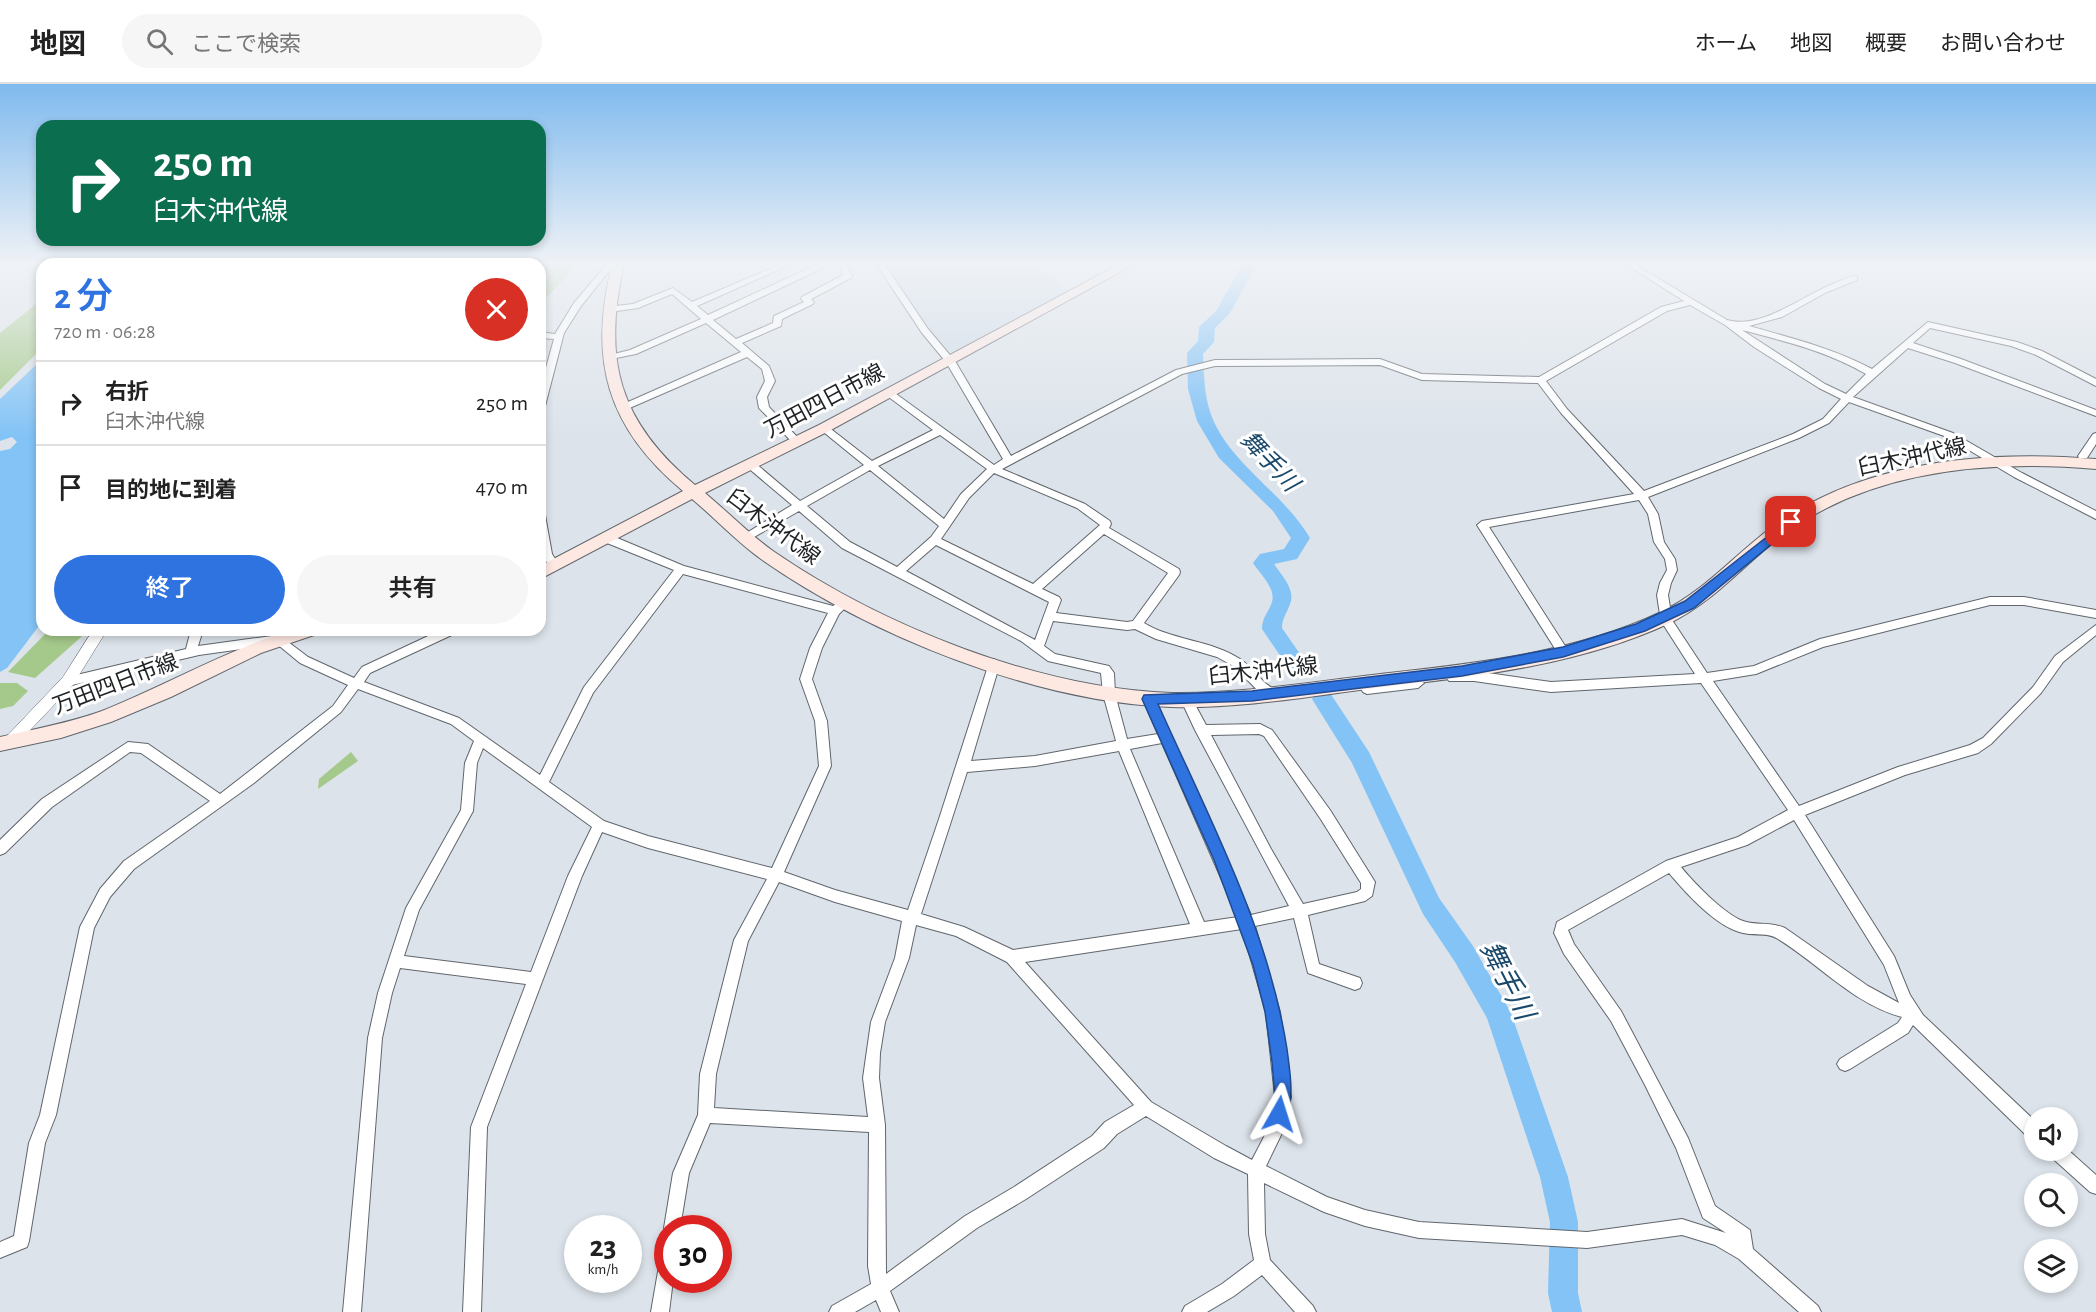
<!DOCTYPE html>
<html lang="ja">
<head>
<meta charset="utf-8">
<style>
  :root { --surface:#fff; --page:#f6f6f6; --text:#222; --muted:#767676; --line:#e0e0e0; --accent:#2f73e0 }
  body { margin:0; font-family:"Alegreya Sans","Noto Sans JP",sans-serif; background:var(--page); color:var(--text); height:100vh; display:flex; flex-direction:column; font-size:22px; white-space:nowrap }
  * { box-sizing:border-box; margin:0 }
  p { font-size:20px; color:var(--muted) }
  .icon { flex:none; width:33px; height:33px; fill:none; stroke:currentColor; stroke-width:2; stroke-linecap:round; stroke-linejoin:round }
  .map { position:relative; flex:1; overflow:hidden }
  .panel { position:absolute; left:36px; top:174px; width:510px; height:378px; display:flex; flex-direction:column; background:var(--surface); border-radius:18px; box-shadow:0 3px 9px #0003 }
  .panel>* { flex:none }
  .top-card { position:absolute; left:36px; top:36px; width:510px; height:126px; border-radius:18px; box-shadow:0 3px 9px #0003; background:#0b6e4f; color:#fff; overflow:hidden }
  .fabs { position:absolute; left:2024px; top:1023px; display:grid; gap:12px }
  .fabs a { display:grid; place-items:center; width:54px; height:54px; border-radius:50%; background:var(--surface); box-shadow:0 3px 9px #0003; font-size:30px }
  .speed { position:absolute; left:564px; top:1131px; display:flex; gap:12px; font-size:30px; font-weight:700; text-align:center }
  .speed>* { display:grid; place-content:center; width:78px; height:78px; border-radius:50%; background:var(--surface); box-shadow:0 3px 9px #0003; line-height:1 }
  .speed small { font-size:15px; font-weight:400 }
  .speed .limit { border:9px solid #d22; background:#fff; color:#111 }
  .pin { position:absolute; display:grid; place-items:center; width:51px; height:51px; color:#fff; margin:-26px; border-radius:12px; box-shadow:0 3px 9px #0006 }
  .me { position:absolute; width:66px; margin:-33px; rotate:6deg; stroke-linejoin:round; filter:drop-shadow(0 0 4px #0008) }
  .turn { display:flex; align-items:center; gap:21px; height:126px; padding:0 18px; font-size:27px }
  .turn .icon { width:78px; height:78px; stroke-width:2.5 }
  .turn b { display:block; font-size:42px; line-height:51px }
  .round { display:grid; place-items:center; flex:none; width:63px; height:63px; border-radius:32px; background:var(--page) }
  .summary { display:flex; align-items:center; justify-content:space-between; height:102px; padding:0 18px }
  h1 { font-size:36px; font-weight:600; line-height:45px; color:var(--accent) }
  .action { display:flex; gap:12px; margin-top:auto; padding:12px 18px }
  .action a { flex:1; height:69px; border-radius:36px; background:var(--accent); color:#fff; font-size:24px; font-weight:600; line-height:69px; text-align:center }
  .action a+a { background:var(--page); color:var(--text) }
  ul { padding:0; list-style:none }
  li { display:flex; align-items:center; gap:18px; height:84px; padding:0 18px; border-top:2px solid var(--line) }
  li div { flex:1 }
  li b { display:block; font-size:22px }
  li em { font-style:normal }
  header { display:flex; align-items:center; gap:36px; box-sizing:border-box; height:84px; padding:0 30px; background:var(--surface); border-bottom:2px solid var(--line) }
  header strong { font-size:28px }
  nav { display:flex; gap:33px; margin-inline-start:auto; font-size:21px }
  .search { width:420px; height:54px; background:var(--page); display:flex; align-items:center; gap:15px; box-sizing:border-box; padding:0 21px; border-radius:33px; color:var(--muted); font-size:22px }
  .map>svg:first-child { display:block }
</style>
</head>
<body>
<header>
<strong>地図</strong>
<div class="search"><svg class="icon" aria-label="search" viewBox="0 0 24 24"><circle cx="10" cy="10" r="6"/><path d="M15 15l6 6"/></svg>ここで検索</div>
<nav><a>ホーム</a><a>地図</a><a>概要</a><a>お問い合わせ</a></nav>
</header>
<div class="map">
<svg width="2096" height="1228" viewBox="0 0 2096 1228">
  <rect width="100%" height="100%" fill="#dce3ea"/>
  <!-- built -->
  <path fill="#ccd9e5" d="M886 181H1045L1041 185 1070 207 953 270 934 252Z"/>
  <!-- green -->
  <path fill="#a5c98b" d="M540 181H576L540 221Z
    M42 215V264L0 306V249Z
    M49 546H89L35 594 8 588Z
    M0 599H17L28 607 13 622 0 625Z
    M351 668 358 677 318 705 319 695Z"/>
  <!-- water -->
  <path fill="#83c3f6" d="M39 278 42 279V538L7 584 0 588V367L10 365 17 358 12 353 0 357V315Z"/>
  <g fill="none" stroke-linecap="round" stroke-linejoin="round">
    <!-- river -->
    <path fill="#83c3f6" fill-rule="evenodd" d="M1242 181H1256L1230 229 1215 244 1214 258 1203 270C1204 293 1204 316 1214 338 1235 383 1284 410 1310 454L1297 475 1274 480C1282 492 1296 506 1290 520 1287 529 1282 534 1282 544L1311 586 1308 592 1301 594 1294 592 1262 545C1262 533 1269 528 1272 518 1276 504 1260 490 1253 479L1260 470 1284 465 1291 454 1273 427 1219 374 1197 337 1188 305 1187 269 1198 257 1199 243 1216 227Z
      M1323 607 1330 609 1369 668 1439 814 1473 862 1511 929 1568 1093 1578 1138V1209L1582 1228H1552L1548 1209 1550 1138 1540 1093 1487 934 1455 878 1423 830 1352 679 1312 615 1316 609Z"/>
    <!-- minor casing -->
    <g stroke="#60666c" stroke-width="2">
      <path id="minor" d="M606 181H614L581 222 564 249 545 322 540 325V305L554 255 540 254V248L555 250 574 219Z
        M779 181H789L697 222 708 231 816 181H826L825 183 713 236 736 255 773 239 774 232 804 218 801 215 802 213 843 191 839 181H847L852 192 851 194 811 215 814 218 813 220 782 235 781 242 742 259 769 282 775 297 767 313 769 323 800 356V360H794L759 324 757 313 765 297 762 285 747 273 625 326H619V322L741 268 706 239 636 270 606 276V272L630 266 701 235 672 210 638 224 610 228 607 227V223L633 220 673 204 692 218Z
        M877 181H885L928 245 955 277 1011 372 1176 286 1215 276 1380 275 1422 290 1539 293 1661 223 1684 217 1627 181H1636L1727 236C1762 246 1803 211 1835 199 1842 196 1849 192 1857 192V196L1825 209 1782 233 1749 242C1791 254 1833 264 1872 285L1928 238 2017 258 2042 267 2096 295V302L2036 271 2011 262 1930 244 1913 259 1961 275 2096 326V332L1955 279 1908 264 1853 313 1953 349 2022 389 2096 427V435L2014 393 1947 353 1849 318 1829 339 1799 354 1648 413 1658 430 1664 458 1675 475 1677 486 1671 499 1668 511 1672 536 1707 589 1754 582 1820 555 1990 513H2024L2096 526V534L2024 521H1990L1823 563 1756 590 1713 597 1799 722 1898 683 1970 661 1983 654 2033 603 2055 572 2096 541V551L2063 578 2041 609 1991 660 1978 669 1905 691 1805 731 1894 872 1910 911 1923 931 2034 1036V1055L2028 1053 1913 941 1908 949 1850 985 1845 987 1840 985 1837 980 1840 975 1898 939 1902 933C1855 921 1819 880 1778 855 1768 848 1755 852 1743 849 1716 843 1686 809 1669 789L1568 846 1574 860 1621 927 1688 1054 1715 1122 1750 1146 1753 1165 1818 1222 1821 1228H1799L1739 1175 1715 1161 1682 1151 1587 1164 1419 1154 1365 1142 1324 1128 1264 1099 1265 1150 1270 1176 1313 1222 1316 1228H1295L1262 1191 1234 1212 1207 1228H1182L1185 1222 1222 1200 1254 1176 1249 1150 1248 1090 1214 1074 1146 1032 1117 1050 1104 1064 1026 1115 977 1144 890 1207 899 1228H881L876 1216 855 1228H829L832 1222 871 1200 868 1182 869 1048 710 1039 689 1089 680 1144H668V1150L664 1144 673 1089 698 1031 700 990 734 856 767 795 648 764 602 748 582 792 487 1043 481 1228H463L471 1043 526 900 400 884 392 909 382 954 361 1228H343L368 954 378 909 406 824 461 726 465 679 474 657 451 640 358 605 341 628 254 699 134 785 110 813 94 844 56 1031 45 1059 29 1157 27 1163 0 1174V1158L14 1152 29 1059 40 1031 80 843 100 805 124 777 210 717 141 669 130 668 52 723 5 769 0 771V756L42 715 128 658 148 660 220 710 333 622 348 601 300 579 277 560 199 571 68 602 62 597 64 594 186 565 191 546H203L198 562 279 551 308 573 354 594 362 583 441 546H458L456 549 370 589 364 598 459 634 540 691 584 603 674 486 602 457 601 454 602 451H610L684 482 833 522 846 513 852 517 839 530 822 564 812 595 827 637 831 682 784 788 835 806 908 826 939 735 990 576 994 575 1000 579 971 677 1035 672 1116 657 1103 610 1101 589 1048 577 1021 557 842 464 799 427 749 456 745 457 740 453 792 421 747 383V379H755L800 417 864 381 821 346V342H827L872 377 933 346 886 311V307H892L994 381 1003 375 946 278 922 249ZM1690 221 1725 241 1754 263 1819 304 1841 315 1823 335 1793 350 1644 407 1567 325 1546 297 1667 227ZM1742 246C1787 258 1826 267 1866 290L1846 310 1825 300ZM1380 281 1422 296 1538 299 1561 329 1634 410 1482 437 1477 441 1559 571H1567L1569 568 1567 565 1489 443 1639 416 1648 430 1654 458 1665 475 1667 486 1660 499 1657 511 1661 537 1695 590 1551 598 1474 587 1449 591 1447 594 1449 597H1474L1551 608 1701 599 1788 726 1738 753 1666 777 1557 838 1554 849 1556 853 1564 870 1611 937 1645 1001 1676 1064 1703 1134 1726 1149 1682 1135 1587 1148 1419 1138 1365 1126 1327 1113 1266 1082 1283 1047 1291 1013 1280 928 1255 842 1294 834 1308 889 1355 906 1360 904 1362 899 1360 894 1319 880 1308 831 1365 817 1372 812 1375 798 1330 726 1272 646 1260 640 1206 641 1191 613H1183L1181 616 1195 646 1289 822 1251 831 1153 612H1145L1143 615 1158 650 1127 655 1115 610 1114 589 1109 582 1055 570 1044 562 1053 537 1127 546 1135 545 1156 555 1217 573 1235 583 1259 608 1275 617 1279 615 1281 612C1277 606 1269 603 1263 597 1256 589 1249 581 1240 575 1211 556 1174 557 1144 539L1179 491 1180 488 1179 485 1109 444 1111 440 1110 437 1085 420 1002 385 1182 290 1215 282ZM940 351 987 385 961 410 944 435 878 382ZM870 386 939 442 931 453 897 483 850 458 807 422ZM994 389 1077 424 1100 441 1033 500 941 455 969 414ZM1104 450 1168 489 1133 537 1127 538 1056 529 1061 516 1059 513 1042 505ZM936 461 1049 518 1035 556 906 487ZM683 490 828 529 810 564 800 595 815 637 819 682 772 784 648 752 604 737 549 698 593 609ZM1259 650 1264 652 1320 734 1361 799V805L1357 808 1303 820 1271 765 1211 651ZM1162 659 1238 833 1204 838 1130 665ZM483 664 592 743 568 792 531 888 404 872 419 826 473 727 477 679ZM1119 667 1190 840 1013 866 964 843 921 830 967 688 1035 682ZM1794 736 1884 881 1899 919 1868 902 1785 844C1769 837 1756 842 1743 837 1724 830 1694 799 1681 783L1747 761ZM779 798 835 818 902 837 895 874 871 938 863 994 868 1033 714 1024 716 990 748 857ZM916 841 956 852 1007 878 1134 1021 1105 1038 1092 1052 1014 1103 965 1132 886 1190 885 1041 879 994 880 969 885 938 909 874ZM1242 845 1266 928 1275 1013 1268 1045 1252 1076 1226 1062 1151 1018 1025 878Z
        M2096 349V360L2087 374H2079L2078 372 2093 350Z
        M540 427 545 431 552 470 559 481 554 485 550 484 542 470Z
        M1418 594 1424 599 1418 604 1367 610 1363 608 1361 605 1363 602 1367 600Z
        M2067 1065 2096 1091V1110L2090 1108 2050 1072 2048 1066Z
        M668 1168V1196H673L669 1228H651L660 1176 662 1170Z"/>
    </g>
    <!-- tertiary casing -->
    <g stroke="#60666c" stroke-width="1">
      <path id="tertiary" d="M93 546H107L73 601 16 661H6L3 657 6 653 63 593Z"/>
    </g>
    <!-- secondary casing -->
    <g stroke="#60666c" stroke-width="2">
      <path id="secondary" d="M612 181H624C602 276 619 338 695 401L819 341 1118 181H1133L829 347 705 409C728 428 749 450 773 467 882 542 1039 605 1172 609 1245 610 1317 597 1389 589 1479 579 1576 568 1659 529 1704 508 1733 472 1772 443 1864 376 1987 366 2096 375V385C1990 376 1872 385 1783 451 1744 480 1715 517 1670 539 1584 579 1484 592 1390 602 1317 611 1244 625 1171 623 1038 619 869 551 761 475 736 457 716 435 692 415L540 495V482L683 407C607 344 588 276 612 181Z
        M291 546H320L317 550 261 569 171 613 111 638 61 654 0 667V653C34 645 69 639 102 627 166 601 225 567 291 546Z"/>
    </g>
    <!-- minor -->
    <use href="#minor" fill="#fff" fill-rule="evenodd"/>
    <!-- tertiary -->
    <use href="#tertiary" fill="#fff" fill-rule="evenodd"/>
    <!-- secondary -->
    <use href="#secondary" fill="#fee8e2" fill-rule="evenodd"/>
  </g>
  <!-- sky -->
  <linearGradient id="sky" x2="0" y2="1"><stop stop-color="#7fbaee"/><stop offset="0.51" stop-color="#eff2f6"/><stop offset="1" stop-color="#eff2f6" stop-opacity="0"/></linearGradient>
  <rect width="2096" height="352" fill="url(#sky)"/>
  <!-- route -->
  <path fill="#2f73e0" stroke="#1f4b92" stroke-width="1.5" d="M1791 434 1795 435V441L1694 524 1645 547 1563 573 1462 592 1252 617 1158 620C1208 732 1268 843 1287 965 1290 989 1295 1013 1285 1036L1279 1039 1273 1036 1270 1030 1275 1013 1272 978 1265 928 1253 881 1214 776 1142 615 1144 611 1252 607 1462 582 1563 563 1636 540 1685 517Z"/>
  <g text-anchor="middle" stroke-width="6" stroke-linejoin="round" paint-order="stroke">
    <!-- street labels -->
    <g font-size="22" fill="#1e2123" stroke="#fff">
      <text transform="translate(824 316) rotate(-28)" y="8">万田四日市線</text>
      <text transform="translate(1912 372) rotate(-12)" y="8">臼木沖代線</text>
      <text transform="translate(774 442) rotate(37)" y="8">臼木沖代線</text>
      <text transform="translate(1263 586) rotate(-6)" y="8">臼木沖代線</text>
      <text transform="translate(115 599) rotate(-21)" y="8">万田四日市線</text>
    </g>
    <!-- water labels -->
    <g font-size="24" font-style="italic" fill="#1a496b" stroke="#fff">
      <text transform="translate(1270 377) rotate(47)" y="8">舞手川</text>
    </g>
    <!-- near-water labels -->
    <g font-size="28" font-style="italic" fill="#1a496b" stroke="#fff">
      <text transform="translate(1508 896) rotate(63)" y="10">舞手川</text>
    </g>
  </g>
</svg>
<div class="fabs">
<a><svg class="icon" aria-label="sound" viewBox="0 0 24 24"><path d="M4 9h4l5-4v14l-5-4H4zM17 9q2 3 0 6"/></svg></a>
<a><svg class="icon" aria-label="search" viewBox="0 0 24 24"><circle cx="10" cy="10" r="6"/><path d="M15 15l6 6"/></svg></a>
<a><svg class="icon" aria-label="layers" viewBox="0 0 24 24"><path d="M12 4l9 5-9 5-9-5zM3 14l9 5 9-5"/></svg></a>
</div>
<div class="speed"><div>23<small>km/h</small></div><div class="limit">30</div></div>
<div class="pin" style="left:1791px;top:438px;background:#d93025"><svg class="icon" aria-label="arrive" viewBox="0 0 24 24"><path d="M6 21V4h12l-3 4 3 4H6"/></svg></div>
<svg class="me" style="left:1279px;top:1030px" viewBox="-20 -20 40 40"><path d="M0-17L14 15 0 8-14 15z" fill="#2f73e0" stroke="#fff" stroke-width="4"/></svg>
<div class="top-card">
<div class="turn"><svg class="icon" aria-label="right" viewBox="0 0 24 24"><path d="M7 20v-9h11M14 6l5 5-5 5"/></svg><div><b>250 m</b>臼木沖代線</div></div>
</div>
<section class="panel">
<div class="summary"><div><h1>2 分</h1><p>720 m · 06:28</p></div><a class="round" style="background:#d93025;color:#fff"><svg class="icon" aria-label="close" viewBox="0 0 24 24"><path d="M6 6l12 12M18 6L6 18"/></svg></a></div>
<ul>
<li><svg class="icon" aria-label="right" viewBox="0 0 24 24"><path d="M7 20v-9h11M14 6l5 5-5 5"/></svg><div><b>右折</b><p>臼木沖代線</p></div><em>250 m</em></li>
<li><svg class="icon" aria-label="arrive" viewBox="0 0 24 24"><path d="M6 21V4h12l-3 4 3 4H6"/></svg><div><b>目的地に到着</b></div><em>470 m</em></li>
</ul>
<div class="action"><a>終了</a><a>共有</a></div>
</section>
</div>
</body>
</html>
